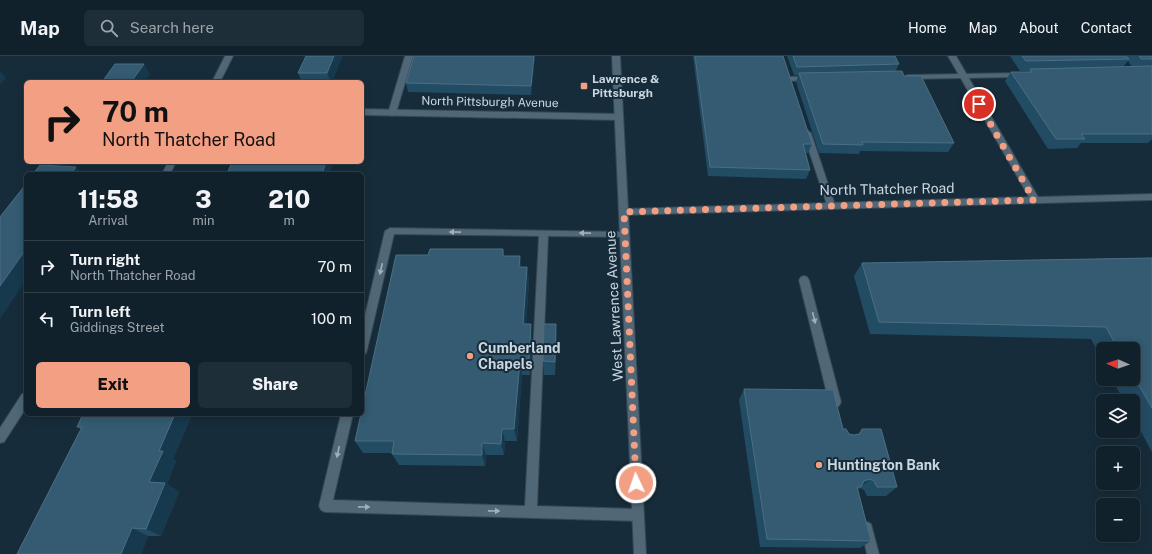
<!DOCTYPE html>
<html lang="en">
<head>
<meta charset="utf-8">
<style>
  :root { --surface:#11212c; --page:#1e2e38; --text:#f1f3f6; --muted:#9ca3a9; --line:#303e48; --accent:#f39f84 }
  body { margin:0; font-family:"Public Sans",sans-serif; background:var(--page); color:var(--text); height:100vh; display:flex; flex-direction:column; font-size:15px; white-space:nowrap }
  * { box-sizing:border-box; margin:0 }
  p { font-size:13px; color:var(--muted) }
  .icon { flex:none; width:22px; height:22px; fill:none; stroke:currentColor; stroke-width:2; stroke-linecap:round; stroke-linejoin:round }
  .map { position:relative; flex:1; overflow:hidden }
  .sheet { position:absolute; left:24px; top:116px; width:340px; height:244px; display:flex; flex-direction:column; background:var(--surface); border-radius:6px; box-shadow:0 2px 10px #0003,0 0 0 1px var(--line) }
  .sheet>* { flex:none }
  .top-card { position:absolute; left:24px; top:24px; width:340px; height:84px; border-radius:6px; box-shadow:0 2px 10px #0003,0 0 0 1px var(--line); background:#f39f84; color:#111; overflow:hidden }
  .needle { width:26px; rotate:272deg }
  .tools { position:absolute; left:1096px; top:286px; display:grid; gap:8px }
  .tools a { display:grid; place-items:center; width:44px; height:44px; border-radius:6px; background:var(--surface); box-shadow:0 2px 10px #0003,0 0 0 1px var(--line); font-size:20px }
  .pin { position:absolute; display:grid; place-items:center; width:34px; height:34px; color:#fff; margin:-17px; border:2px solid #fff; border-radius:50%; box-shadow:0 1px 4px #0007 }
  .me { position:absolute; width:44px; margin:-22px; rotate:357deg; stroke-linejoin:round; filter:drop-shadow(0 0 3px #0008) }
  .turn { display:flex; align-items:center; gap:14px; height:84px; padding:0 12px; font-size:18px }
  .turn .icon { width:52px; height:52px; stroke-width:2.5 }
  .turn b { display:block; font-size:28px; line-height:34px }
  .eta { display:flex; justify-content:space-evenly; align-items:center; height:68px; text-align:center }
  .eta b { font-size:24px; font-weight:800; line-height:28px }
  .cta { display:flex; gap:8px; margin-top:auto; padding:8px 12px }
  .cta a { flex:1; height:46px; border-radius:6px; background:var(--accent); color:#111; font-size:16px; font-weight:800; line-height:46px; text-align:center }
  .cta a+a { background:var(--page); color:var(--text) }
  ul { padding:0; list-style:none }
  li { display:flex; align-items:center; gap:12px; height:52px; padding:0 12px; border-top:1px solid var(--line) }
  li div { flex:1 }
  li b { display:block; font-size:15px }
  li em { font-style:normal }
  header { display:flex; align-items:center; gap:24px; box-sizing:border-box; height:56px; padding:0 20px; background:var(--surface); border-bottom:1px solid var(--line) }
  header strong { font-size:19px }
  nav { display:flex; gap:22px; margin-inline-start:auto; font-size:14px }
  .search { width:280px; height:36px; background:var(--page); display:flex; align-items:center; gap:10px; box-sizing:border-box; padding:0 14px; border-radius:6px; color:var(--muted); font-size:15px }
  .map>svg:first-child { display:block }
</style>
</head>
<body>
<header>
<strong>Map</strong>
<div class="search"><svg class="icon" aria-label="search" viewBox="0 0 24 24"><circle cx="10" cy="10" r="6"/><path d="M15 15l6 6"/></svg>Search here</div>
<nav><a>Home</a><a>Map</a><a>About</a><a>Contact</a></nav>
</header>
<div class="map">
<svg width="1152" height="498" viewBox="0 0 1152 498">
  <rect width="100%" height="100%" fill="#172c3a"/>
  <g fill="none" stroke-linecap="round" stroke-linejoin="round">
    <!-- lane casing -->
    <g stroke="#354753" stroke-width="2">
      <path id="lane" d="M405 0H413L396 57 392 60 388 57Z
        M1022 17 1026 19 1025 21 908 23 904 21 908 19Z
        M810 20 814 22 813 24 789 25 785 23 789 21Z
        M807 74 811 77 835 149 834 151H828L827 149 803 77Z
        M390 172 627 176 629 178 624 181 548 180 537 450 638 453 642 455 644 459 642 463 638 465 325 456 321 454 319 450 341 358H353L333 444 525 450 539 180 394 178 367 294 366 297 362 299V272L385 175Z
        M804 220 807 221 809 224 841 346 839 350 835 351 831 350 829 346 799 224 801 221Z
        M867 466 871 468 879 498H867L861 472 863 468Z"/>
    </g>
    <!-- street casing -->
    <g stroke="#354753" stroke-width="2">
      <path id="street" d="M225 0H233L220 26H212Z
        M948 0H956L1038 141 1152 138V144L624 159 620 156 624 153 1029 141Z
        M362 53 618 58 622 61 618 64 362 59Z
        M168 106H176L170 118H162Z
        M26 337V352L4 386 0 387V372L22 338Z"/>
    </g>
    <!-- secondary casing -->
    <g stroke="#354753" stroke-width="2">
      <path id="secondary" d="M612 0H620L646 498H634Z"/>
    </g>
    <!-- lane -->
    <use href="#lane" fill="#4f6776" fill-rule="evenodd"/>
    <!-- street -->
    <use href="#street" fill="#4f6776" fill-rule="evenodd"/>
    <!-- secondary -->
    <use href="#secondary" fill="#4f6776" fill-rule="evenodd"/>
  </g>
  <!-- wall -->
  <path fill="#224c64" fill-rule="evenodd" d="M306 0H342L332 26H302L298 17Z
    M535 0 531 39 408 36 406 27Z
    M693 0H783L812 88 808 97H805L810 114 806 123 708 120Z
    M787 0H895L899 8 895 16 904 20 954 87 948 96 860 95 859 98 819 97 796 26 798 19H794Z
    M1010 0H1152V84H1151L1148 87H1081L1077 92 1048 93 1005 25 1011 16H1028L1029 15H1020ZM1128 5 1132 11H1123Z
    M503 193 504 200H520L521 211H527L529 226 526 268 532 282 530 319H522L517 385H505L504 399H486L485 410 399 409 392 398V397H363L355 385 428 199Z
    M1152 202V396L1133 361V345H1124L1112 323H1133V293H1103V306L1091 283 870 278 854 220 862 207Z
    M557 282 555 319H544L543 305Z
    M744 333 843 373 849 378 854 379H857L862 373 897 431 886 440H867L864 434 860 432 858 434 871 485 860 492 760 491 739 344Z
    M83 358H192L173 403 176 405 167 428 179 436 161 480H148L141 498H17L81 373 77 371Z"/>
  <!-- shaded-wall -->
  <path fill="#16394e" d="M334 0H342L332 26H331L327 17Z
    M534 0H535L531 39V30Z
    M144 8 150 19 145 26H131Z
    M0 15 6 22 0 29Z
    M326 106H334L329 118H322Z
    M76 111 83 118H71Z
    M26 179V187L23 183Z
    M26 193V224L0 263V230Z
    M520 200 521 215 519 211Z
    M527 211 529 226 525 282 523 268Z
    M531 268 532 282 530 319 529 305Z
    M556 268 557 282 555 319V306Z
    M520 305 522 319 517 385 514 373Z
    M175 358H192L173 403 176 405 167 428 179 436 161 480 146 473 149 426 159 395Z
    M502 373 505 385 504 399 501 388Z
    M482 387 486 399 485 410 482 399Z
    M870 423 861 431 864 425Z
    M132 472 148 480 141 498H121Z"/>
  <!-- building -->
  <path fill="#345b72" stroke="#4b6f83" d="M306 0H334L327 17H298Z
    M414 0H534L531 30 406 27Z
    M695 0H783L812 88H803L810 114 710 111Z
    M793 0H895L899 8 797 11Z
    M1022 0H1126L1129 3 1026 5Z
    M1139 0H1152V3H1141Z
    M115 8H144L131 26H102Z
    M1152 10V78H1081L1085 83H1056L1011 16H1032L1030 13Z
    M902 15 904 20H921L954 87 862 86 863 89 823 88 799 17Z
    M232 106H326L322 118H227Z
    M40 109 76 111 71 118H33Z
    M26 128V179L23 183H26V193L0 230V161Z
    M430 193H503V200H520L519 211H527L523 268H531L529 305H520L514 373H502L501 388 482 387V399L392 398 394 385H355L361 358H362V353L396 199H428Z
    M1152 202V352L1133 319V293H1118L1106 271 879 266 862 207Z
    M544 268H556L555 306 543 305Z
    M744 333 833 334 843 373H846L849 378 854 379 860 378 862 373H881L897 431H877L874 425 870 423 864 425 861 431H857L871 485 767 483Z
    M83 358H175L159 395H163L149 426 165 427 146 473 132 472 121 498H17L82 371H77Z"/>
  <!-- one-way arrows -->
  <defs><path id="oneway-solid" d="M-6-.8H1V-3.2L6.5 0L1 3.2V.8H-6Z"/></defs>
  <g fill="#9fb0bb">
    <use href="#oneway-solid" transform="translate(455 176) rotate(-179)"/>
    <use href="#oneway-solid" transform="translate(585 177) rotate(-179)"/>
    <use href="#oneway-solid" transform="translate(381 213) rotate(103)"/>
    <use href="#oneway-solid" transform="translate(814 262) rotate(76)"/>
    <use href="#oneway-solid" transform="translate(338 396) rotate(103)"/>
    <use href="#oneway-solid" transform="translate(364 451) rotate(1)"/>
    <use href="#oneway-solid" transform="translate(494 455) rotate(1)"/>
  </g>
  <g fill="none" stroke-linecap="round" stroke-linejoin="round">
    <!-- route -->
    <path stroke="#f39f84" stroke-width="7" stroke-dasharray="0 12.6" d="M636 427 624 156 1034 144 979 48"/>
  </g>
  <!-- markers -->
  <g fill="#f39f84" stroke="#172c3a" stroke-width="1.5">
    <rect x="580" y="26" width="8" height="8" rx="2"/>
    <circle cx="470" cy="300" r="4"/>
    <circle cx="819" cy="409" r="4"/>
  </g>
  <g text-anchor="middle" stroke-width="4" stroke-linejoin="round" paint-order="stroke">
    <!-- far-poi labels -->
    <g font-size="12" font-weight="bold" fill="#cad7e0" stroke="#172c3a" text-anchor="start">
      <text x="592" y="27">Lawrence &amp;<tspan x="592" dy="14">Pittsburgh</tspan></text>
    </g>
    <!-- far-street labels -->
    <g font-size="12" fill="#cad7e0" stroke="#172c3a">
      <text transform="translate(490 46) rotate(1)" y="4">North Pittsburgh Avenue</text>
    </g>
    <!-- street labels -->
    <g font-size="14" fill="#cad7e0" stroke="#172c3a">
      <text transform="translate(887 133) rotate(-1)" y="5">North Thatcher Road</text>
      <text transform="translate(614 250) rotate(-93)" y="5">West Lawrence Avenue</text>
    </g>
    <!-- poi labels -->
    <g font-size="14" font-weight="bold" fill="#cad7e0" stroke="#172c3a" text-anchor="start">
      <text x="478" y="297">Cumberland<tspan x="478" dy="16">Chapels</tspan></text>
      <text x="827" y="414">Huntington Bank</text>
    </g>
  </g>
</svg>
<div class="tools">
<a><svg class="needle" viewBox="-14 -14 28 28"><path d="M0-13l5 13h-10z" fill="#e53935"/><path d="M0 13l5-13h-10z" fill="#9ca3a9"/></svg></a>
<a><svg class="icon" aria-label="layers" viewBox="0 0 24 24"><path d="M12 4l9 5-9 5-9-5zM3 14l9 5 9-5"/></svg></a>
<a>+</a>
<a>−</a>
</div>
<div class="pin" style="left:979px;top:48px;background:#d93025"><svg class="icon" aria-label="arrive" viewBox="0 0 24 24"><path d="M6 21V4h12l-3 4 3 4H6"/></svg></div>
<svg class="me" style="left:636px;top:427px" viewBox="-20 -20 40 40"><circle r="17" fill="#f39f84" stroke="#fff" stroke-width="3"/><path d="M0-11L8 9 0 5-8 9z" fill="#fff"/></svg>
<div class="top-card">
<div class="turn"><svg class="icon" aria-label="right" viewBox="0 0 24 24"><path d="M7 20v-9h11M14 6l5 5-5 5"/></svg><div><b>70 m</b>North Thatcher Road</div></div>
</div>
<section class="sheet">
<div class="eta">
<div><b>11:58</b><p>Arrival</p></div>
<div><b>3</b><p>min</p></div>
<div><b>210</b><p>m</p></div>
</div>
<ul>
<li><svg class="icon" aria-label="right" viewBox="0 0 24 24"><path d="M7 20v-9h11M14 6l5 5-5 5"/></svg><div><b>Turn right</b><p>North Thatcher Road</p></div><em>70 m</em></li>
<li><svg class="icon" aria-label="left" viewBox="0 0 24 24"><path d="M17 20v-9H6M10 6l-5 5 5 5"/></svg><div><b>Turn left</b><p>Giddings Street</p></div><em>100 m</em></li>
</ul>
<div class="cta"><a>Exit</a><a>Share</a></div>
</section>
</div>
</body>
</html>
